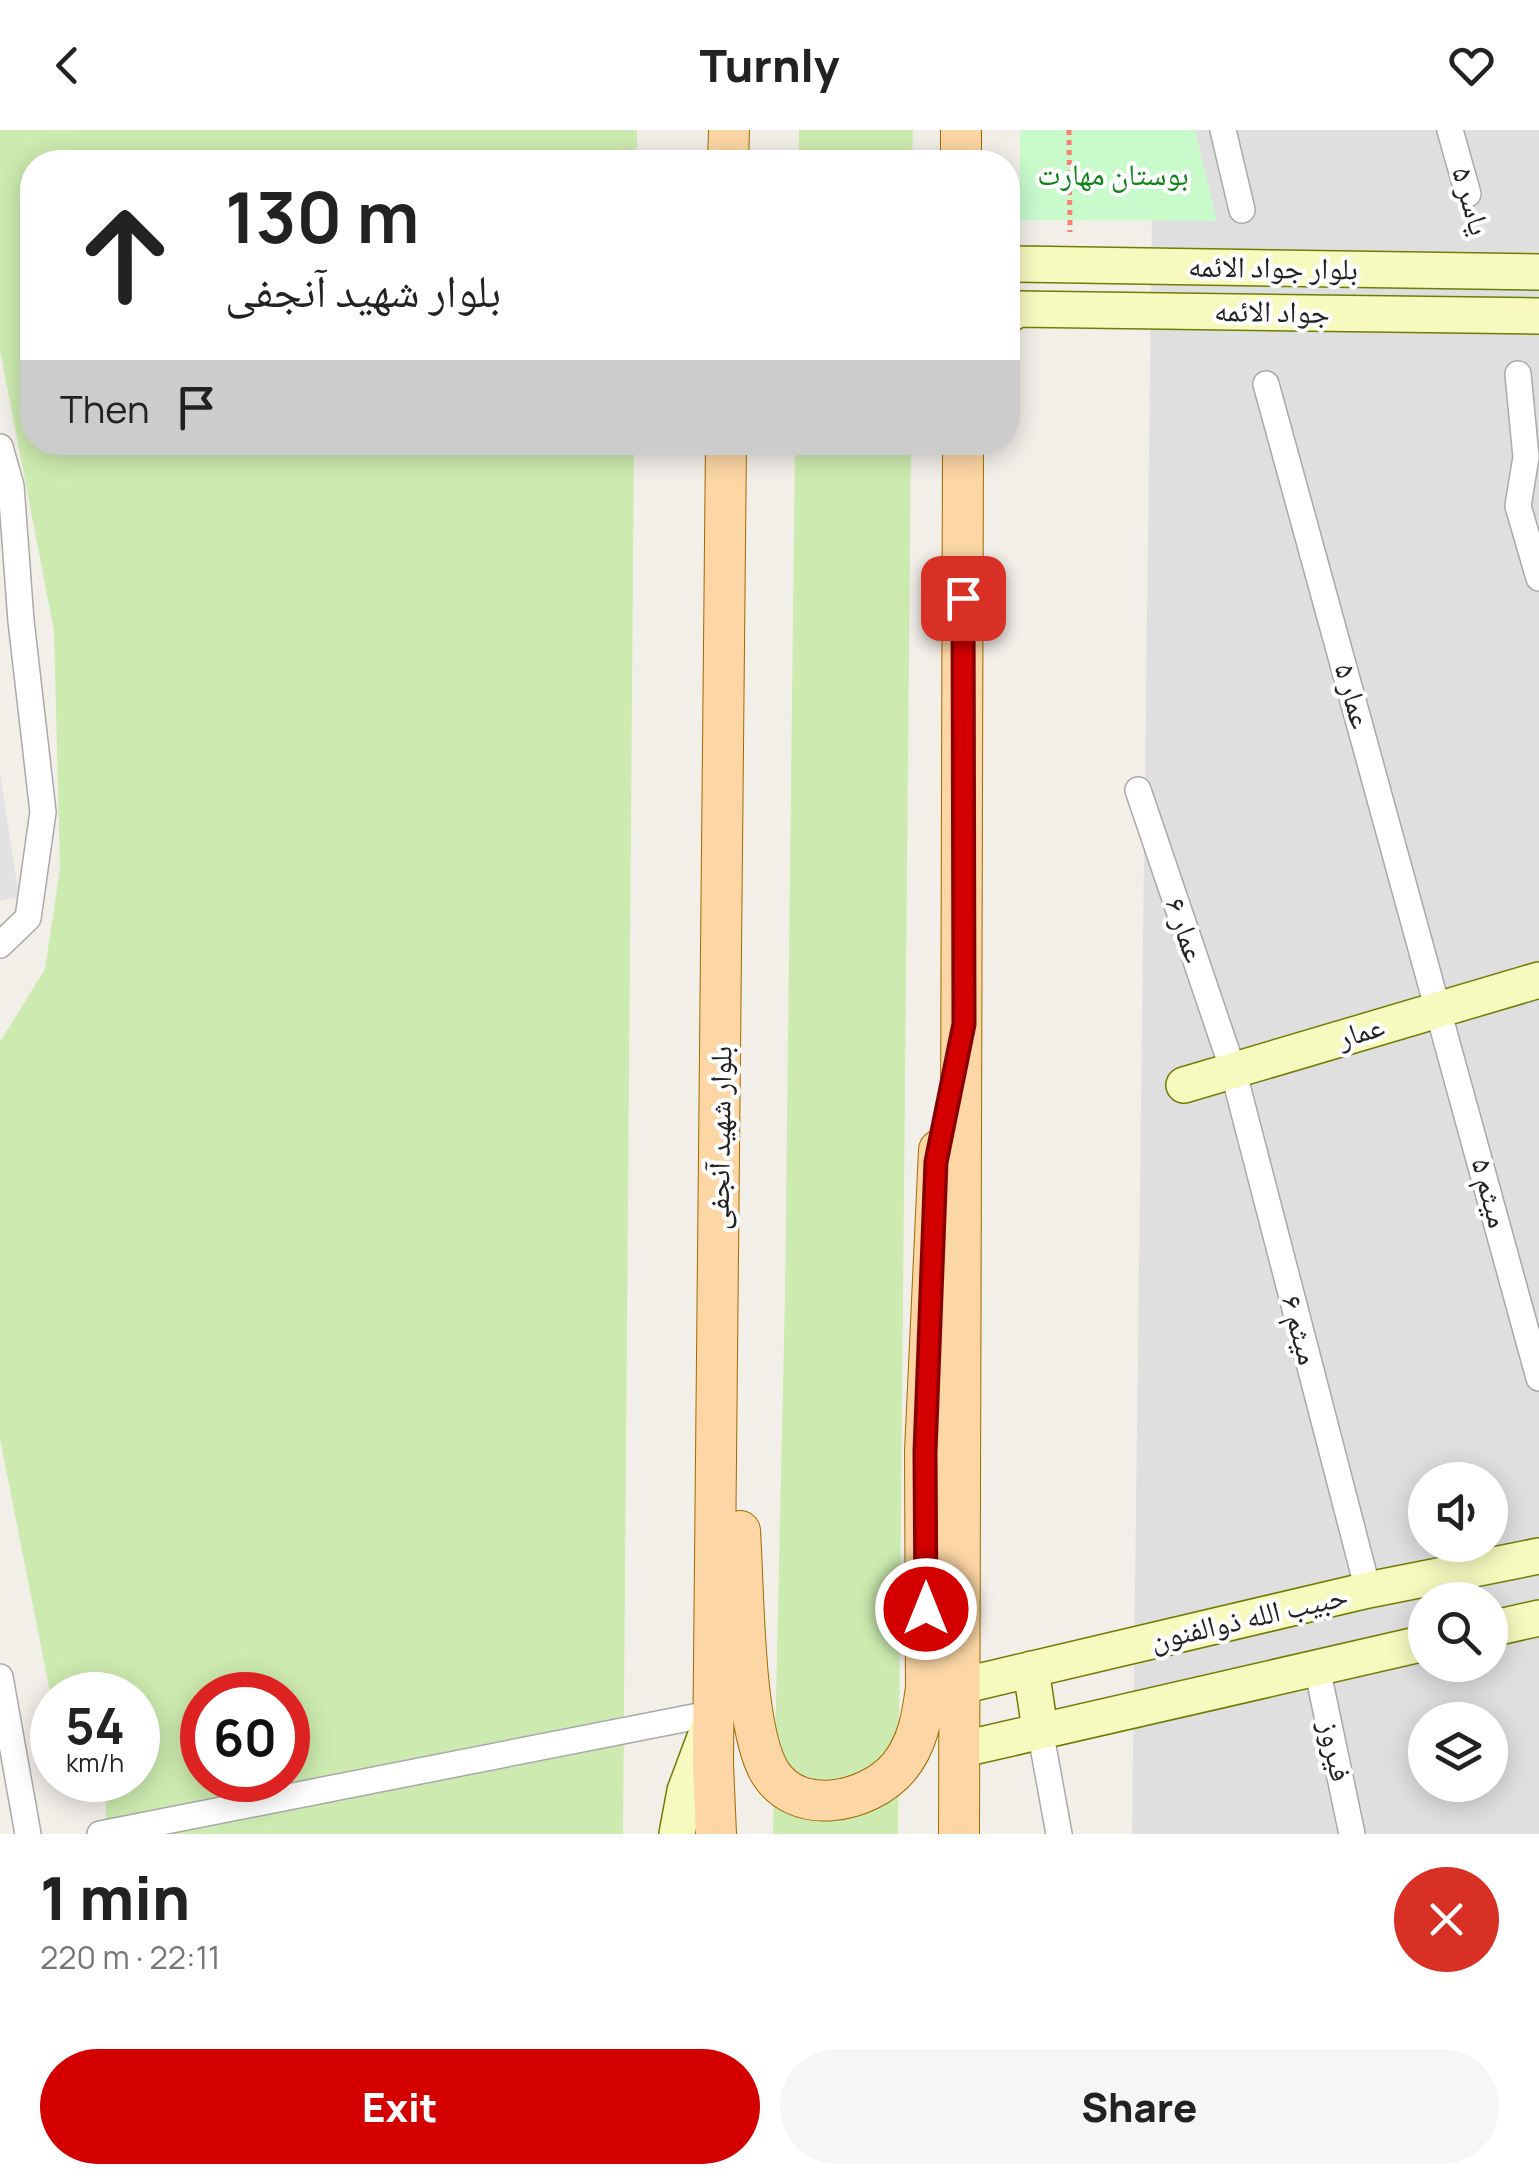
<!DOCTYPE html>
<html lang="en">
<head>
<meta charset="utf-8">
<style>
  :root { --surface:#fff; --page:#f6f6f6; --text:#222; --muted:#767676; --accent:#d40000 }
  body { margin:0; font-family:Manrope,"Noto Naskh Arabic",sans-serif; background:var(--page); color:var(--text); height:100vh; display:flex; flex-direction:column; font-size:38px; white-space:nowrap }
  * { box-sizing:border-box; margin:0 }
  p { font-size:32px; color:var(--muted) }
  .icon { flex:none; width:55px; height:55px; fill:none; stroke:currentColor; stroke-width:2; stroke-linecap:round; stroke-linejoin:round }
  .map { position:relative; height:1704px; overflow:hidden }
  .drawer { display:flex; flex-direction:column; background:var(--surface); flex:1 }
  .drawer>* { flex:none }
  .banner { position:absolute; left:20px; top:20px; width:1000px; height:305px; border-radius:40px; box-shadow:0 5px 25px #0003; background:#fff; color:var(--text); overflow:hidden }
  .buttons { position:absolute; left:1408px; top:1332px; display:grid; gap:20px }
  .buttons a { display:grid; place-items:center; width:100px; height:100px; border-radius:50%; background:var(--surface); box-shadow:0 5px 25px #0003; font-size:50px }
  .speed { position:absolute; left:30px; top:1542px; display:flex; gap:20px; font-size:50px; font-weight:700; text-align:center }
  .speed>* { display:grid; place-content:center; width:130px; height:130px; border-radius:50%; background:var(--surface); box-shadow:0 5px 25px #0003; line-height:1 }
  .speed small { font-size:25px; font-weight:400 }
  .speed .limit { border:15px solid #d22; background:#fff; color:#111 }
  .pin { position:absolute; display:grid; place-items:center; width:85px; height:85px; color:#fff; margin:-42px; border-radius:20px; box-shadow:0 5px 15px #0006 }
  .me { position:absolute; width:110px; margin:-55px; rotate:0deg; stroke-linejoin:round; filter:drop-shadow(0 0 8px #0008) }
  .turn { display:flex; align-items:center; gap:35px; height:210px; padding:0 40px; font-size:45px }
  .turn .icon { width:130px; height:130px; stroke-width:2.5 }
  .turn b { display:block; font-size:70px; line-height:85px }
  .then { display:flex; align-items:center; height:95px; padding:0 40px; background:#0003; gap:20px; font-size:38px }
  .round { display:grid; place-items:center; flex:none; width:105px; height:105px; border-radius:52px; background:var(--page) }
  .overview { display:flex; align-items:center; justify-content:space-between; height:170px; padding:0 40px }
  h1 { font-size:60px; font-weight:800; line-height:75px }
  .primary-button { display:flex; gap:20px; margin-top:auto; padding:20px 40px }
  .primary-button a { flex:1; height:115px; border-radius:60px; background:var(--accent); color:#fff; font-size:40px; font-weight:800; line-height:115px; text-align:center }
  .primary-button a+a { background:var(--page); color:var(--text) }
  header { display:flex; justify-content:space-between; align-items:center; height:130px; padding:0 40px; background:var(--surface); font-size:45px; font-weight:800 }
  .map>svg:first-child { display:block }
</style>
</head>
<body>
<header><svg class="icon" aria-label="back" viewBox="0 0 24 24"><path d="M15 5l-7 7 7 7"/></svg>Turnly<svg class="icon" aria-label="heart" viewBox="0 0 24 24"><path d="M12 20l-8-8c-3-5 5-10 8-4 3-6 11-1 8 4z"/></svg></header>
<div class="map">
<svg width="1539" height="1704" viewBox="0 0 1539 1704">
  <rect width="100%" height="100%" fill="#f2efe9"/>
  <!-- residential -->
  <path fill="#e0dfdf" fill-rule="evenodd" d="M1153 0H1539V1704H1132ZM1425 1350H1490V1415H1425ZM1425 1470H1490V1535H1425ZM1425 1590H1490V1655H1425Z"/>
  <!-- grass -->
  <path fill="#cdebb0" fill-rule="evenodd" d="M0 0H637V32H32V312L634 313 623 1704H106V1670L88 1650H138V1565H52V1572L0 1309V912L45 839 60 739 54 501 0 220ZM202 1565H288V1650H202Z
    M799 0H913L912 32H799Z
    M795 313H911L898 1704H773L785 1166Z"/>
  <!-- park -->
  <path fill="#c8facc" d="M1020 0H1195L1217 91 1020 90Z"/>
  <!-- parking -->
  <path fill="#e2e2e2" d="M0 643 19 767 0 771Z"/>
  <g fill="none" stroke-linecap="round" stroke-linejoin="round">
    <!-- street casing -->
    <g stroke="#a9a9a9" stroke-width="28">
      <path id="street" d="M1223 0 1242 80
        M1450 0 1468 64
        M1518 244 1526 327 1518 376 1539 448
        M1266 254 1539 1248
        M0 317 11 356 21 491 43 682 28 788 0 815
        M1138 660 1233 940 1368 1460
        M1317 1538 1352 1704
        M0 1547 28 1704
        M1040 1600 1059 1704
        M100 1704 714 1583"/>
    </g>
    <!-- secondary casing -->
    <g stroke="#707d05" stroke-width="38">
      <path id="secondary" d="M1008 130 1017 134 1539 142
        M1008 186 1017 179 1539 186
        M1184 955 1539 850
        M1490 1499 1539 1488
        M1031 1539 1040 1600
        M961 1556 1368 1460 1539 1426
        M959 1620 1425 1513
        M677 1704 685 1661 710 1594"/>
    </g>
    <!-- primary casing -->
    <g stroke="#a06b00" stroke-width="42">
      <path id="primary" d="M961 0V32
        M728 32 729 0
        M740 1401C744 1460 743 1588 767 1637 793 1689 868 1674 899 1637 918 1614 922 1587 926 1558L925 1322 939 1020
        M716 1704 713 1634 726 312
        M959 1704 963 312"/>
    </g>
    <!-- path -->
    <path stroke="#fa8072" stroke-width="5" stroke-dasharray="5 5" stroke-linecap="butt" d="M1069 0 1070 102"/>
    <!-- street -->
    <use href="#street" stroke="#fff" stroke-width="25"/>
    <!-- secondary -->
    <use href="#secondary" stroke="#f7fabf" stroke-width="35"/>
    <!-- primary -->
    <use href="#primary" stroke="#fcd6a4" stroke-width="40"/>
  </g>
  <g fill="none" stroke-linecap="round" stroke-linejoin="round">
    <!-- route casing -->
    <g stroke="#8a0000" stroke-width="25">
      <path id="route" d="M926 1479 925 1322 936 1032 964 894 963 468"/>
    </g>
    <!-- route -->
    <use href="#route" stroke="#d40000" stroke-width="18"/>
  </g>
  <g text-anchor="middle" stroke-width="8" stroke-linejoin="round" paint-order="stroke">
    <!-- park labels -->
    <g font-size="30" fill="#0c8416" stroke="#fff">
      <text x="1113" y="55">بوستان مهارت</text>
    </g>
    <!-- street labels -->
    <g font-size="30" fill="#222" stroke="#fff">
      <text transform="translate(1471 71) rotate(74)" y="10">یاسر ۵</text>
      <text transform="translate(1273 138) rotate(1)" y="10">بلوار جواد الائمه</text>
      <text transform="translate(1272 182) rotate(1)" y="10">جواد الائمه</text>
      <text transform="translate(1353 566) rotate(74)" y="10">عمار ۵</text>
      <text transform="translate(1185 800) rotate(71)" y="10">عمار ۶</text>
      <text transform="translate(1361 902) rotate(-17)" y="10">عمار</text>
      <text transform="translate(720 1008) rotate(-89)" y="10">بلوار شهید آنجفی</text>
      <text transform="translate(1490 1063) rotate(75)" y="10">میثم ۵</text>
      <text transform="translate(1300 1200) rotate(75)" y="10">میثم ۶</text>
      <text transform="translate(1249 1488) rotate(-13)" y="10">حبیب الله ذوالفنون</text>
      <text transform="translate(1335 1621) rotate(78)" y="10">فیروز</text>
    </g>
  </g>
</svg>
<div class="buttons">
<a><svg class="icon" aria-label="sound" viewBox="0 0 24 24"><path d="M4 9h4l5-4v14l-5-4H4zM17 9q2 3 0 6"/></svg></a>
<a><svg class="icon" aria-label="search" viewBox="0 0 24 24"><circle cx="10" cy="10" r="6"/><path d="M15 15l6 6"/></svg></a>
<a><svg class="icon" aria-label="layers" viewBox="0 0 24 24"><path d="M12 4l9 5-9 5-9-5zM3 14l9 5 9-5"/></svg></a>
</div>
<div class="speed"><div>54<small>km/h</small></div><div class="limit">60</div></div>
<div class="pin" style="left:963px;top:468px;background:#d93025"><svg class="icon" aria-label="arrive" viewBox="0 0 24 24"><path d="M6 21V4h12l-3 4 3 4H6"/></svg></div>
<svg class="me" style="left:926px;top:1479px" viewBox="-20 -20 40 40"><circle r="17" fill="#d40000" stroke="#fff" stroke-width="3"/><path d="M0-11L8 9 0 5-8 9z" fill="#fff"/></svg>
<div class="banner">
<div class="turn"><svg class="icon" aria-label="ahead" viewBox="0 0 24 24"><path d="M12 20V5M6 11l6-6 6 6"/></svg><div><b>130 m</b>بلوار شهید آنجفی</div></div>
<div class="then">Then<svg class="icon" aria-label="arrive" viewBox="0 0 24 24"><path d="M6 21V4h12l-3 4 3 4H6"/></svg></div>
</div>
</div>
<section class="drawer">
<div class="overview"><div><h1>1 min</h1><p>220 m · 22:11</p></div><a class="round" style="background:#d93025;color:#fff"><svg class="icon" aria-label="close" viewBox="0 0 24 24"><path d="M6 6l12 12M18 6L6 18"/></svg></a></div>
<div class="primary-button"><a>Exit</a><a>Share</a></div>
</section>
</body>
</html>
